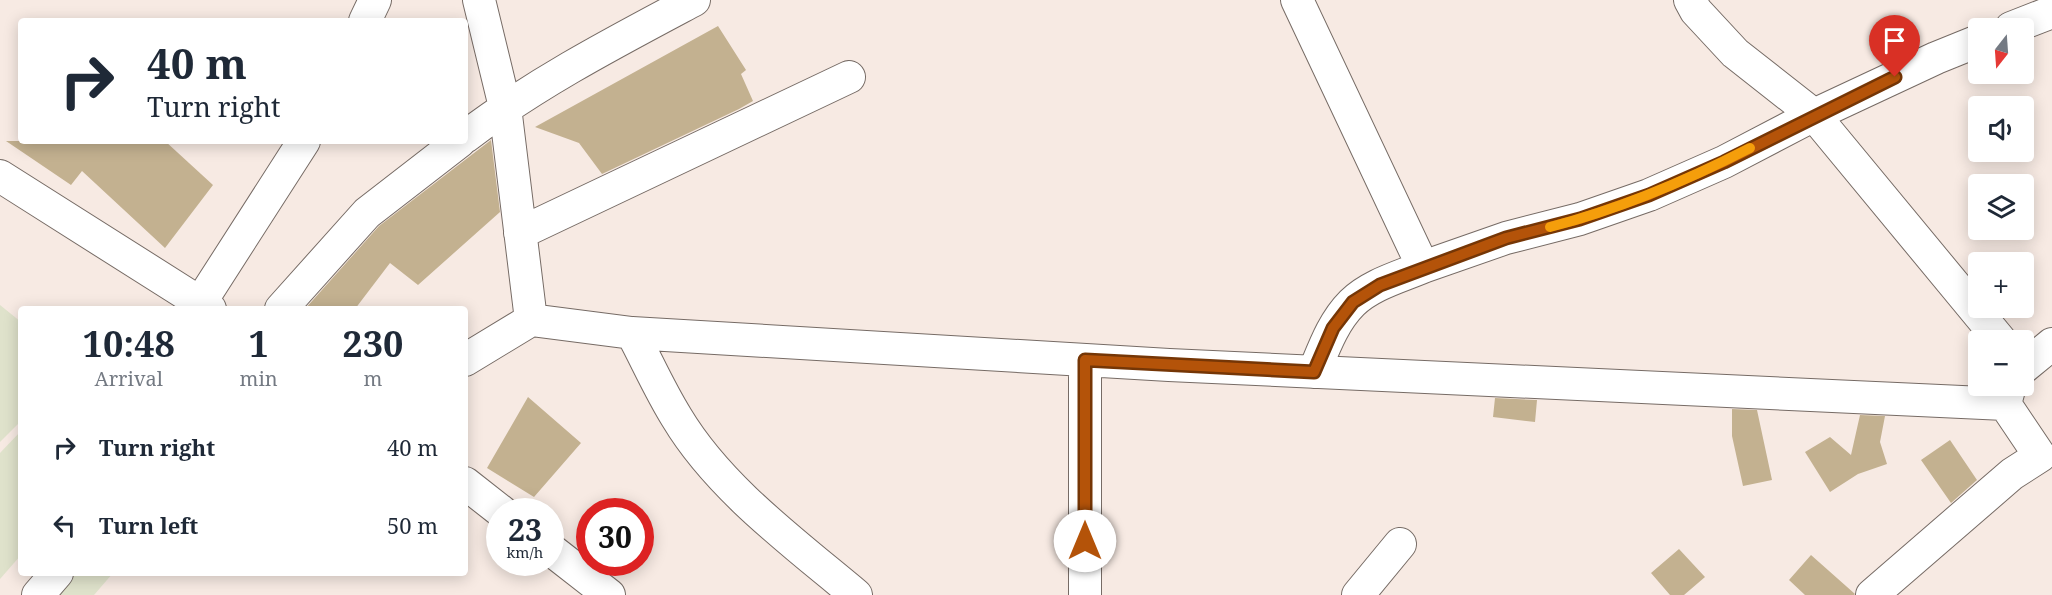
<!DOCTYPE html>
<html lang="en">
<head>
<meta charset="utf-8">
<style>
  :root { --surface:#fff; --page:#f2f2f3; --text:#1f2937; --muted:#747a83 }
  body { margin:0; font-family:"Noto Serif",serif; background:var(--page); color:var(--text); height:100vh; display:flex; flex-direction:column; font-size:22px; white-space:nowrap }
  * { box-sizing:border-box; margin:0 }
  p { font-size:20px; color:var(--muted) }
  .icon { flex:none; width:33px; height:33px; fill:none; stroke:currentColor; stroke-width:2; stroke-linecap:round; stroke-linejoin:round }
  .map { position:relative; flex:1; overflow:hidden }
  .sheet { position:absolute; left:18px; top:306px; width:450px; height:270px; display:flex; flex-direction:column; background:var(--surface); border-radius:6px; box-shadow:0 3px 15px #0003 }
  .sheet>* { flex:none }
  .top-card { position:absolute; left:18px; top:18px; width:450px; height:126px; border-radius:6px; box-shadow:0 3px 15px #0003; background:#fff; color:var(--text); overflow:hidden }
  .needle { width:39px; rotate:197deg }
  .fabs { position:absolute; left:1968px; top:18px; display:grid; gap:12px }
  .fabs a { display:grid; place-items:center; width:66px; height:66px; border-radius:6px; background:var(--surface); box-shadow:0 3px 15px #0003; font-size:30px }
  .speed { position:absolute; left:486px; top:498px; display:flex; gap:12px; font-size:30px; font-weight:700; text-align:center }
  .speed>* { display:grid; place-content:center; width:78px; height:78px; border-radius:50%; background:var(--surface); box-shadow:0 3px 15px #0003; line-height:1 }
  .speed small { font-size:15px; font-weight:400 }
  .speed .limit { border:9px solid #d22; background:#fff; color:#111 }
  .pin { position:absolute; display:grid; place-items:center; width:51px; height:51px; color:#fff; margin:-62px -26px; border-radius:50% 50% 50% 0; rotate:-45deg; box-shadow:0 0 6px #0007 }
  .pin .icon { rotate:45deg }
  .me { position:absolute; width:66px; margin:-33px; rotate:0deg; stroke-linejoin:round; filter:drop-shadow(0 0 4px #0008) }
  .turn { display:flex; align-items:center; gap:21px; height:126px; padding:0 30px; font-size:27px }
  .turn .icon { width:78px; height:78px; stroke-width:2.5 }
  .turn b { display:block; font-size:42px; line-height:51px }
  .eta { display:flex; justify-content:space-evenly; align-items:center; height:102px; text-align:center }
  .eta b { font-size:36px; font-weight:700; line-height:42px }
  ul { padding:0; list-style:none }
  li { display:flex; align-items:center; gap:18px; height:78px; padding:0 30px }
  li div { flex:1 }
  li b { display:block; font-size:22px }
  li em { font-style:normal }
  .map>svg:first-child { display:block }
</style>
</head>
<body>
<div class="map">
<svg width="2052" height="595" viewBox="0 0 2052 595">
  <rect width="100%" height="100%" fill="#f7eae3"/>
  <!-- green -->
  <path fill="#dfe2cb" d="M0 305 21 322V421L0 442Z
    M21 431V555L0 579V453Z
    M66 573H113L94 595H47Z"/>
  <!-- building -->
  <path fill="#c3b190" d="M718 26 746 70 741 74 753 101 739 109 602 174 579 143 535 127Z
    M491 140 500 212 418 285 390 263 355 309H305L379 226Z
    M6 141H165L213 185 165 248 82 171 71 185Z
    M528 397 581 443 534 497 487 468Z
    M1495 398 1537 400 1535 422 1493 417Z
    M1732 409 1757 410 1772 480 1743 486 1732 436Z
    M1860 415 1885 416 1880 442 1887 464 1858 474 1830 492 1805 452 1830 437 1851 455Z
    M1950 440 1977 480 1951 503 1921 460Z
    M1679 549 1705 577 1684 595H1670L1651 573Z
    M1811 555 1855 594 1854 595H1805L1789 580Z"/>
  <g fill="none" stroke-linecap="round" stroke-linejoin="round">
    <!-- minor casing -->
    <g stroke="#766b65" stroke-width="34">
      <path id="minor" d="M479 0 505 107 531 320
        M1297 0 1423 267C1399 277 1370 285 1352 303 1333 322 1324 348 1314 372
        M1690 0 1696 11 1735 53 1814 115 2000 340
        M365 21 375 0
        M2011 28 2052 12
        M465 137C536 83 615 42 694 0
        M0 176 210 309
        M520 233 849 77
        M1423 267 1506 238 1580 219 1649 195 1724 162 1814 115 1936 58 1978 41
        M200 303 304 141
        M281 309 367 213 460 141
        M632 333C647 361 660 391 677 418 719 488 794 543 856 595
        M465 360 531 320 632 333 1169 365 2005 404
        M1085 360V595
        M2024 367 2052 344
        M465 483 502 512
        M550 549 609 595
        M38 595 57 573
        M1358 595 1400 544
        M1872 595 2012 474 2040 456 2005 404 2010 386"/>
    </g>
    <!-- minor -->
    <use href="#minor" stroke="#fff" stroke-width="32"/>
  </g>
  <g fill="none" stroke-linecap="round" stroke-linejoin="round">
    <!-- route casing -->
    <g stroke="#753606" stroke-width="15">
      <path id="route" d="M1085 541V360L1314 372 1333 328 1353 302 1380 285 1506 238 1580 219 1649 195 1724 162 1895 77"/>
    </g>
    <!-- route -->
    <use href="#route" stroke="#b45309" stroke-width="10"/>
    <!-- slow -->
    <path stroke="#f59e0b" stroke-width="10" d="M1550 227C1620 209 1686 181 1750 148"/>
  </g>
</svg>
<div class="fabs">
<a><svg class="needle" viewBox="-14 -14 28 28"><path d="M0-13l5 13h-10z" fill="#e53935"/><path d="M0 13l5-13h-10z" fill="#747a83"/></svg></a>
<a><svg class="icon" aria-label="sound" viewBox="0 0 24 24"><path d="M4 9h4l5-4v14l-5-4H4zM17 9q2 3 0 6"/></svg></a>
<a><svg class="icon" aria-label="layers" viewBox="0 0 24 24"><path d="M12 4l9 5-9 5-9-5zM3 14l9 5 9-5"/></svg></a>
<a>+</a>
<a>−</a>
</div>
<div class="speed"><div>23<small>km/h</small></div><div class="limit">30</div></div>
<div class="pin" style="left:1895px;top:77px;background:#d93025"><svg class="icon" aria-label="arrive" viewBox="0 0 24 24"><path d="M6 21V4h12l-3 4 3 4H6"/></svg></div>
<svg class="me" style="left:1085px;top:541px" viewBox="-20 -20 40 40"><circle r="19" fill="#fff"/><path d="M0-13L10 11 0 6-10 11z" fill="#b45309"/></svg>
<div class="top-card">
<div class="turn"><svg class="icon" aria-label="right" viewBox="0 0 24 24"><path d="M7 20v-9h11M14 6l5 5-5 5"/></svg><div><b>40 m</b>Turn right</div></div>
</div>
<section class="sheet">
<div class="eta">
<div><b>10:48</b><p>Arrival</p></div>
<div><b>1</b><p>min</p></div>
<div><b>230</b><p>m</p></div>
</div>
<ul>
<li><svg class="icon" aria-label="right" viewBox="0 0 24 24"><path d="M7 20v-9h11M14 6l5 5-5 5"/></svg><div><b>Turn right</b></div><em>40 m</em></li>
<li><svg class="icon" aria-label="left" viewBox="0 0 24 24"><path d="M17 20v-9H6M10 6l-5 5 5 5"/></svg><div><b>Turn left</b></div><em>50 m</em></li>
</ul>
</section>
</div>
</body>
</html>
